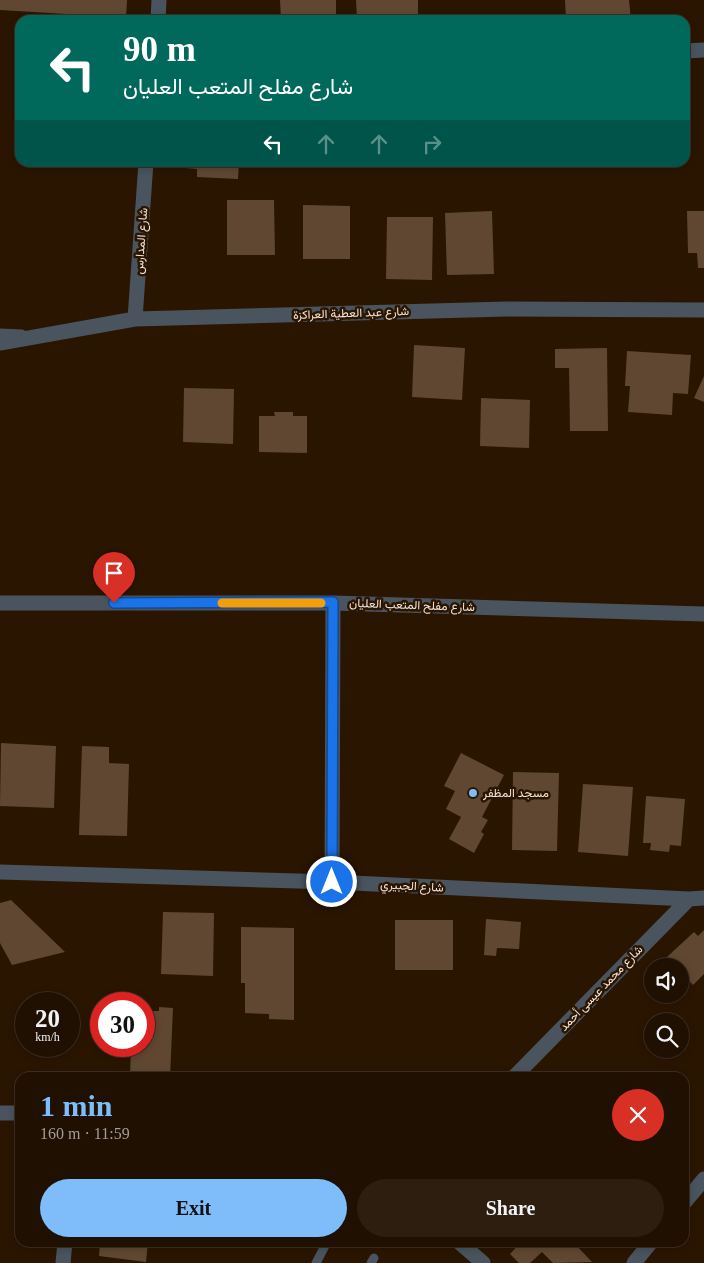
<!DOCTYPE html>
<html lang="en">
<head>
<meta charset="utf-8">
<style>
  :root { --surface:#201001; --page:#2d1e10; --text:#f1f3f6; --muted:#a29d99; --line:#3d3023; --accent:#7ebdf9 }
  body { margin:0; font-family:"Times New Roman",Vazirmatn,serif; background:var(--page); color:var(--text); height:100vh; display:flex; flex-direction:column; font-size:19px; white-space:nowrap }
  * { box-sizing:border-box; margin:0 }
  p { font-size:16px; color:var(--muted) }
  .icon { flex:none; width:28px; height:28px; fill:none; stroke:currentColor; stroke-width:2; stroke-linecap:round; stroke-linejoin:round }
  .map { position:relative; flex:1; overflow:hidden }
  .panel { position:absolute; left:15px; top:1072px; width:674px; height:175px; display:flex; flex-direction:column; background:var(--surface); border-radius:15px; box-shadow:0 2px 8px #0003,0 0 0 1px var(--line) }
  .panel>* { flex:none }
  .banner { position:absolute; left:15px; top:15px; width:675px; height:152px; border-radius:15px; box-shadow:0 2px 8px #0003,0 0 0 1px var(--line); background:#00695c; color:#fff; overflow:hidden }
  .tools { position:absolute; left:644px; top:958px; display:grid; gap:10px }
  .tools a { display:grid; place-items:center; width:45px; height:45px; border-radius:50%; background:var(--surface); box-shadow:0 2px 8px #0003,0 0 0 1px var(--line); font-size:25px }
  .speed { position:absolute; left:15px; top:992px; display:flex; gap:10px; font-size:25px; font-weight:700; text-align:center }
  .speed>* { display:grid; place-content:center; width:65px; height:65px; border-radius:50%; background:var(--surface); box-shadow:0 2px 8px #0003,0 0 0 1px var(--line); line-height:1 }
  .speed small { font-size:12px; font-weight:400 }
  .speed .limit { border:8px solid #d22; background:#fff; color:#111 }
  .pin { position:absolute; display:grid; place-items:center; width:42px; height:42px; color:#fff; margin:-51px -21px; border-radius:50% 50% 50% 0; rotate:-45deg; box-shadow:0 0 5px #0007 }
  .pin .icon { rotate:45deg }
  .me { position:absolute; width:55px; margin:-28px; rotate:0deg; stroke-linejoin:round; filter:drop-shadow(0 0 4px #0008) }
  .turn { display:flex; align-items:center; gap:18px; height:105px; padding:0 25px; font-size:22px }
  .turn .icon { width:65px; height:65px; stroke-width:2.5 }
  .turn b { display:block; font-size:35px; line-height:42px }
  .lanes { display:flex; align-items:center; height:48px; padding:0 25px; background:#0003; justify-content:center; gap:25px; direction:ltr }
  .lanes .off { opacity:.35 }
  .round { display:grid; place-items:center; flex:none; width:52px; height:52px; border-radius:26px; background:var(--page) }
  .summary { display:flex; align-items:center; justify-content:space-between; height:85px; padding:0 25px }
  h1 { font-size:30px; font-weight:700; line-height:38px; color:var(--accent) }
  .action { display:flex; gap:10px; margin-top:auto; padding:10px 25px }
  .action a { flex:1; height:58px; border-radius:30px; background:var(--accent); color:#111; font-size:20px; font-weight:700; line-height:58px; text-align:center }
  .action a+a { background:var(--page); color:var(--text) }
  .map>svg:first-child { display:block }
</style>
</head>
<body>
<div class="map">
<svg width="704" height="1263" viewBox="0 0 704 1263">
  <rect width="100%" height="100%" fill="#2a1501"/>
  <!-- building -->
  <path fill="#604731" d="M0 0H127L126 18 101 16V20H66V14L0 10Z
    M280 0H336V20H281Z
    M356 0H418V20H357Z
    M565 0H629L631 20H566Z
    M186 162H239L238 179 197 177V169L185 168Z
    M227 200H274L275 255H227Z
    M303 205 350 206V259H303Z
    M492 211 494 274 447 275 445 213Z
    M687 211H704V268H698L697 253H688Z
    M387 217H433L432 280 386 279Z
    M414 345 465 348 462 400 412 397Z
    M607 348 608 431H570L569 368H555V349Z
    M627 351 691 355 688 394 673 393 672 415 628 412 630 386H625Z
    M704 376V402L694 398Z
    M184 388 234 389 233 444 183 442Z
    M481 398 530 400 529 448 480 446Z
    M274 412H293V416H307V453L259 452V416H275Z
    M1 743 56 746 54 808 0 806Z
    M82 746 109 747V763L129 764 127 836 79 835Z
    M461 753 504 775 482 817 488 820 481 832 484 834 474 853 449 839 461 817 446 809 455 791 444 786Z
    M513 772 559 773 557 851 512 850Z
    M583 784 633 787 628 856 578 852Z
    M646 796 685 799 681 846 670 845 669 852 650 850 651 843H643Z
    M11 900 65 952 12 965 0 943V903Z
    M163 912 214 913 213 976 161 974Z
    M486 919 521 922 519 949 497 948 496 956 484 955Z
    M395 920H453V970H395Z
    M241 927 294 928V1020L269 1019V1014L245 1013V983H241Z
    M704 930V974L693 985 680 971V966H676L667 957 694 932 698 936Z
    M159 1007 173 1008 170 1078H130L131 1046H144V1011H159Z
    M100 1242H148L146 1262 99 1256Z
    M521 1242H573L592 1262 553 1263 542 1252 530 1263H519L510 1254Z"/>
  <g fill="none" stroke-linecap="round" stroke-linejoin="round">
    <!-- lane -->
    <path stroke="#49545e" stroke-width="9" d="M0 333 22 334
      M316 1263 327 1242
      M371 1263 374 1258"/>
    <!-- street -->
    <path stroke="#49545e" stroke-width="15" d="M158 20 159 0
      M685 51 704 50
      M135 319 146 162
      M0 343 135 319 507 309 704 310
      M0 603H333L704 614
      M0 872 332 882 689 899 704 898
      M332 882 333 603
      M513 1078 689 899
      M0 1113H20
      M684 1203 704 1179
      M459 1242 483 1263
      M63 1263 65 1242
      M634 1263 651 1242"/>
  </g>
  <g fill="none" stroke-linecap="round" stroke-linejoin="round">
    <!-- route casing -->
    <g stroke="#114b97" stroke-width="12">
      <path id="route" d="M114 603 333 602 332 882"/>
    </g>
    <!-- route -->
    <use href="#route" stroke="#1a73e8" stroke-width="9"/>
    <!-- slow -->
    <path stroke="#f59e0b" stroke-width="9" d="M222 603H321"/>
  </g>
  <!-- markers -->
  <circle fill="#7ebdf9" stroke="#2a1501" stroke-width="2" cx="473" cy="793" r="5"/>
  <g text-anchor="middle" stroke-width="5" stroke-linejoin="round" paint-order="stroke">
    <!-- street labels -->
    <g font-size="12" fill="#f5e5d9" stroke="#2a1501">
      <text transform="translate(141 241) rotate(-86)" y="4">شارع المدارس</text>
      <text transform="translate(351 313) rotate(-2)" y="4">شارع عبد العطية العراكزة</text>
      <text transform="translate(412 605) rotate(2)" y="4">شارع مفلح المتعب العليان</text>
      <text transform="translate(412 886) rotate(3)" y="4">شارع الجبيري</text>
      <text transform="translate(601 988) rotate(-46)" y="4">شارع محمد عيسى أحمد</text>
    </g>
    <!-- poi labels -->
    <g font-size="12" fill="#f5e5d9" stroke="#2a1501" text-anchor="start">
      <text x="483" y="797">مسجد المظفر</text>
    </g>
  </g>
</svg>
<div class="tools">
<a><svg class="icon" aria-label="sound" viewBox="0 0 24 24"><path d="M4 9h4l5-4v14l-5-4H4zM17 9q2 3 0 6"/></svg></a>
<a><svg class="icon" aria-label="search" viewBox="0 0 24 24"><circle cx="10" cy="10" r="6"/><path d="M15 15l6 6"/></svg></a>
</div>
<div class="speed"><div>20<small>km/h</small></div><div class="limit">30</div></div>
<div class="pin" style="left:114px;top:603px;background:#d93025"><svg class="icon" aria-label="arrive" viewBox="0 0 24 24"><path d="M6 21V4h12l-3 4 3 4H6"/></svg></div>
<svg class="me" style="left:332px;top:882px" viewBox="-20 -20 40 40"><circle r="17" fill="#1a73e8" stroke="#fff" stroke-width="3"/><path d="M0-11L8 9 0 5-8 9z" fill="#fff"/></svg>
<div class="banner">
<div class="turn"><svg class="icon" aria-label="left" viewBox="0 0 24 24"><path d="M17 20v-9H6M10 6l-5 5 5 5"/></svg><div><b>90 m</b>شارع مفلح المتعب العليان</div></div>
<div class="lanes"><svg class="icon" aria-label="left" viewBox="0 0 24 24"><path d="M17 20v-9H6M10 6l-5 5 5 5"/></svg><svg class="icon off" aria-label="ahead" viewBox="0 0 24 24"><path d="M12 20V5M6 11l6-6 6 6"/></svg><svg class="icon off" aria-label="ahead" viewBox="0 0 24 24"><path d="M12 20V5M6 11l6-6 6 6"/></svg><svg class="icon off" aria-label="right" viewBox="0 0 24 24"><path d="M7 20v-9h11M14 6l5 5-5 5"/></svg></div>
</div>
<section class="panel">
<div class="summary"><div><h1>1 min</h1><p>160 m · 11:59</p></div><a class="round" style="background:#d93025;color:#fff"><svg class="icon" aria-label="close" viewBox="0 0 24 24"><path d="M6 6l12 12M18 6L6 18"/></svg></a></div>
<div class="action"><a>Exit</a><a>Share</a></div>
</section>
</div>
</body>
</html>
